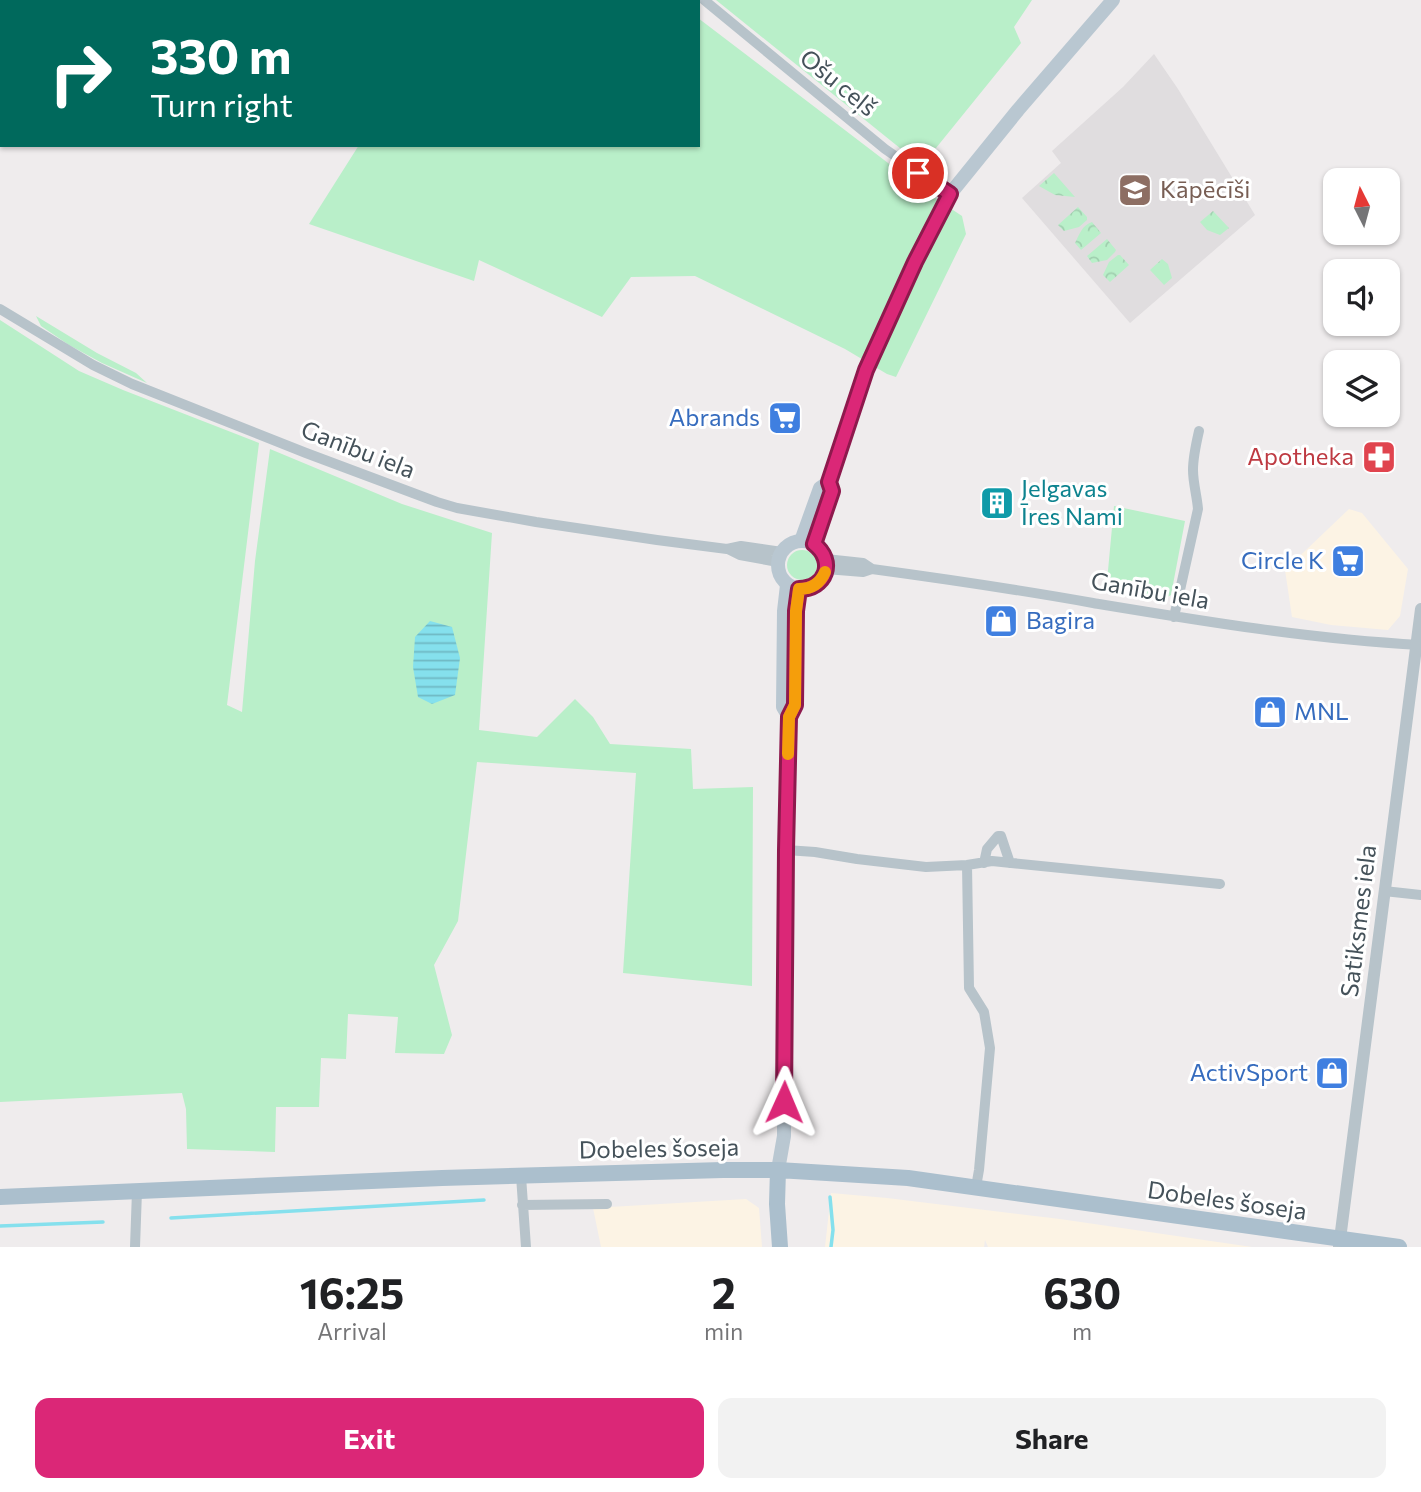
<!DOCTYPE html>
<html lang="en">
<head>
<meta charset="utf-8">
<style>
  :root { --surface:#fff; --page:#f2f2f2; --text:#202124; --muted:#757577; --accent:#db2777 }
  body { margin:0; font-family:Commissioner,sans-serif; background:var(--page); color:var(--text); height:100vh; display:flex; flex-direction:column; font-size:26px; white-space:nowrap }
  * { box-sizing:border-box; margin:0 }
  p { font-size:23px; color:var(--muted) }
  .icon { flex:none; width:38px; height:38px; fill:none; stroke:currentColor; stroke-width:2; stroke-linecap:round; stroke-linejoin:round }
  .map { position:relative; height:1247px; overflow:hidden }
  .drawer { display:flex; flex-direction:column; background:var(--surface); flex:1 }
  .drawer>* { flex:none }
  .hud { position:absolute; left:0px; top:0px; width:700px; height:147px; box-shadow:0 2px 5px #0004; background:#00695c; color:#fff; overflow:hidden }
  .needle { width:46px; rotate:354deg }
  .controls { position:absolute; left:1323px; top:168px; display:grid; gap:14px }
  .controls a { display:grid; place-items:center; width:77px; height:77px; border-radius:14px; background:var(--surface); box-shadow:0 2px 5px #0004; font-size:35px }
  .pin { position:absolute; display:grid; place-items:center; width:60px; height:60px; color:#fff; margin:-30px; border:4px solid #fff; border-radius:50%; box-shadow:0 2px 7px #0007 }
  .me { position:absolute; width:77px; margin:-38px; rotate:1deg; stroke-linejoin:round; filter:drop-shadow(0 0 5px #0008) }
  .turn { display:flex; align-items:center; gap:24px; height:147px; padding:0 35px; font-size:32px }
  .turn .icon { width:91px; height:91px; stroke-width:2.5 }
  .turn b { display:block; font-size:49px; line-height:60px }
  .eta { display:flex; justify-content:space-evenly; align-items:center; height:119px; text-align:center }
  .eta b { font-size:42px; font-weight:700; line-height:49px }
  .cta { display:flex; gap:14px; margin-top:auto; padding:14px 35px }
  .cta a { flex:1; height:80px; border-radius:14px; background:var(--accent); color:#fff; font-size:28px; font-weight:700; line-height:80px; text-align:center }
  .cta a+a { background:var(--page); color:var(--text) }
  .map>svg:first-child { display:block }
</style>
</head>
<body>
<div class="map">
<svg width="1421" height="1247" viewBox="0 0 1421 1247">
  <defs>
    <pattern id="park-crowns" width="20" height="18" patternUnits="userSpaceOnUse" patternTransform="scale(1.75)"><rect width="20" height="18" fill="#b9efc9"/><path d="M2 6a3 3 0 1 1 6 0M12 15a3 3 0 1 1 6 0" fill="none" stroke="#a0cfaf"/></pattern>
    <pattern id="water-rules" width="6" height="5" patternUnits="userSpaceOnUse" patternTransform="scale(1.75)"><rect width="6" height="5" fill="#85e0ed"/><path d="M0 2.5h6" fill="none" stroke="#6fb8c3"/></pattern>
  </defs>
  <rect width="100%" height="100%" fill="#efeced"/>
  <!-- commercial -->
  <path fill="#fcf3e4" d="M1349 509 1362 513 1408 569 1400 616 1388 630 1331 625 1292 617 1285 570Z
    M831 1193 887 1198 1060 1219 1252 1247H988L985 1240 984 1247H825Z
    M746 1199 759 1208 762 1247H601L593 1208Z"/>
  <!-- education -->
  <path fill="#e0dddf" d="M1154 54 1178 89 1255 215 1130 323 1022 198 1061 163 1052 151 1123 87Z"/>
  <!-- green -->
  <path fill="#b9efc9" d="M0 0H374L373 2H160L158 0 157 2H2V87L0 90Z
    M716 0H1032L1014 27 1021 43 936 148 927 149 924 161H916Z
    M698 18 926 192 962 216 966 234 896 377 887 374 845 349 695 276 631 277 602 317 479 260 474 281 309 224 359 145H698Z
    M36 316 97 353 136 373 147 383 102 363 69 345 41 326Z
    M0 320 79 371 123 390 259 443 227 705 242 712 255 561 270 449 402 504 492 533 479 730 537 737 575 699 593 717 610 744 691 749 693 789 753 787 752 986 623 973 636 773 477 762 458 921 434 965 452 1035 444 1054 395 1053 398 1017 348 1014 346 1059 321 1058 319 1107H276L275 1152 187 1149 186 1109 182 1093 0 1102Z
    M1114 506 1185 521 1171 595 1160 601 1106 592Z
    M787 565a15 15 0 1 1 30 0a15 15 0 1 1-30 0Z"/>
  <!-- park -->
  <path fill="url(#park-crowns)" d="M1054 173 1075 197 1055 195 1039 186Z
    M1078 207 1087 217V220L1079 227 1064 231 1058 225Z
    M1213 211 1229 228 1220 235 1207 230 1200 222Z
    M1092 222 1101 233 1081 250 1075 243C1079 235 1082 225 1092 222Z
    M1107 239 1116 250 1115 252 1107 260 1092 263 1087 256Z
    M1118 255H1120L1129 265 1110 282 1103 275 1109 262Z
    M1162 259 1168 264 1172 278 1164 285 1150 270Z"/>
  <!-- water -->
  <path fill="url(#water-rules)" d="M430 621 452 627 460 658 455 695 432 704 418 697 413 667 415 637Z"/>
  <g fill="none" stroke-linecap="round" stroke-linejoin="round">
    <!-- stream -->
    <path stroke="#85e0ed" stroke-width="3.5" d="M830 1197 833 1230 831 1247
      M171 1218 484 1200
      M0 1226 103 1222"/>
    <!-- minor -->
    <path stroke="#b7c3ca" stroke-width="10" d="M704 0 885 149 950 194
      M0 309 93 365 132 384 306 453 437 502 457 508 536 522 657 540 727 549 741 546 782 552
      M728 549 740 555 778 562
      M826 559 863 563 872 569
      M826 569 863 572 872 569C946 579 1020 590 1093 603 1202 621 1310 639 1420 645
      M1174 617 1198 509C1197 496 1193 483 1193 470 1193 457 1196 444 1199 431
      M786 850 815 852 857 859 926 867 967 865 992 861 1220 884
      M984 863 987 849 998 836H1001L1010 863
      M967 865 969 988 984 1012 990 1048 979 1170 976 1187
      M1384 891 1421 895
      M521 1176 526 1247
      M522 1205 607 1204
      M135 1247 137 1191"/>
    <!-- tertiary -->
    <path stroke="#b7c3ca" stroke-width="12" d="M1339 1247 1421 609"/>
    <!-- secondary -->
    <path stroke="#b9c7d1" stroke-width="14" d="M778 565a24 24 0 1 1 48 0a24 24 0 1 1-48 0Z
      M801 541 820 488 829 482
      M814 544 832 491 829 482 866 370 915 262 950 194 1018 110 1113 0
      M787 585 784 611 783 707 789 717
      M778 1170 784 1136 786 850 789 717 795 705 796 611 799 589"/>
    <!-- primary -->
    <path stroke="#abbfcd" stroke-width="16" d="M778 1170 777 1204 780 1247
      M0 1197 442 1178 723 1170H778L908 1178 1399 1247"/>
  </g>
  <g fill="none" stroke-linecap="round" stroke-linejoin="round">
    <!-- route casing -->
    <g stroke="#8e194d" stroke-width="18">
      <path id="route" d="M784 1102 786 850 789 717 795 705 796 611 799 589C826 589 836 561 814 544L832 491 829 482 866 370 915 262 950 194 918 173"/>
    </g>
    <!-- route -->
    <use href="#route" stroke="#db2777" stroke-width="12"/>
    <!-- slow -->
    <path stroke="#f59e0b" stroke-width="12" d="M788 754 789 717 795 705 796 611 799 589C811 589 820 584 825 572"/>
  </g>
  <!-- icons -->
  <defs>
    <g id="school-square" transform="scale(1.75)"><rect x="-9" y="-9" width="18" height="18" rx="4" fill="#8d6e63" stroke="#fff"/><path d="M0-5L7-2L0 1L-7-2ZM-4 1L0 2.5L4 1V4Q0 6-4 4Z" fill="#fff"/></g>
    <g id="supermarket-square" transform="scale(1.75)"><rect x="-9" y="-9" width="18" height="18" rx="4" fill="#3f7fe0" stroke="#fff"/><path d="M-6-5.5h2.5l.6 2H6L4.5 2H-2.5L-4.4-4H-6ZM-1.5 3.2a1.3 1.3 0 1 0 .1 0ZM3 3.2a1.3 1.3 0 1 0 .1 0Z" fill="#fff"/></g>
    <g id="pharmacy-square" transform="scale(1.75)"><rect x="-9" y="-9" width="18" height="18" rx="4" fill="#e0444e" stroke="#fff"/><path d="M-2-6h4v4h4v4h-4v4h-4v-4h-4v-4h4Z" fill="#fff"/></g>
    <g id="building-square" transform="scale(1.75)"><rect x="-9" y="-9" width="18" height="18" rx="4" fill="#0f9aa8" stroke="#fff"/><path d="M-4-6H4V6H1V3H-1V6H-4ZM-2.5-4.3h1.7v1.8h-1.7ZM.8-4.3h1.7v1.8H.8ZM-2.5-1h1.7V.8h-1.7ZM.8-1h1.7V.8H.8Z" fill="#fff"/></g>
    <g id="shop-square" transform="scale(1.75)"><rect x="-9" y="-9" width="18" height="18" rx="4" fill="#3f7fe0" stroke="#fff"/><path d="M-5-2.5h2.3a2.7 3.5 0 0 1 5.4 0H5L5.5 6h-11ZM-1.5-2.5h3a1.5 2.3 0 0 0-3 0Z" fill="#fff"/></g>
  </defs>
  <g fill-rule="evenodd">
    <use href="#school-square" x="1135" y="190"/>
    <use href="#supermarket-square" x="785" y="418"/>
    <use href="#pharmacy-square" x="1379" y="457"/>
    <use href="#building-square" x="997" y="503"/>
    <use href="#supermarket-square" x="1348" y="561"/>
    <use href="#shop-square" x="1001" y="621"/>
    <use href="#shop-square" x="1270" y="712"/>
    <use href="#shop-square" x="1332" y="1073"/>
  </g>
  <g text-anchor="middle" stroke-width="6" stroke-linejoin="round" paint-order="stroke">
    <!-- street labels -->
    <g font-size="24" fill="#45525a" stroke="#fff">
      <text transform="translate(838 83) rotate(39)" y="8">Ošu ceļš</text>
      <text transform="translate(358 450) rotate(21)" y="8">Ganību iela</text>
      <text transform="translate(1150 591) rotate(10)" y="8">Ganību iela</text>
      <text transform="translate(1359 921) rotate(-83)" y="8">Satiksmes iela</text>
      <text transform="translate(659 1149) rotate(-1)" y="8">Dobeles šoseja</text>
      <text transform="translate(1227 1201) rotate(8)" y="8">Dobeles šoseja</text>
    </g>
    <!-- education labels -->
    <g font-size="24" fill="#785e54" stroke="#fff" text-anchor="start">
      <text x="1160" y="198">Kāpēcīši</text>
    </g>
    <!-- shop labels -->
    <g font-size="24" fill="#366cbe" stroke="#fff" text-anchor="end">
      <text x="760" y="426">Abrands</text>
      <text x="1324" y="569">Circle K</text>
      <text x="1026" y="629" text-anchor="start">Bagira</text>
      <text x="1294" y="720" text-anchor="start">MNL</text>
      <text x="1308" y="1081">ActivSport</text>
    </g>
    <!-- health labels -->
    <g font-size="24" fill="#be3a42" stroke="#fff" text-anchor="end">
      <text x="1354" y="465">Apotheka</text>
    </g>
    <!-- culture labels -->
    <g font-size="24" fill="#0d838f" stroke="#fff" text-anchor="start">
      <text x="1021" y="497">Jelgavas<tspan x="1021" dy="28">Īres Nami</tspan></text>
    </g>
  </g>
</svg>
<div class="controls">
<a><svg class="needle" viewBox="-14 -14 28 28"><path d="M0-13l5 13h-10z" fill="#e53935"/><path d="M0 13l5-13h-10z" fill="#757577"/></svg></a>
<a><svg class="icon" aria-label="sound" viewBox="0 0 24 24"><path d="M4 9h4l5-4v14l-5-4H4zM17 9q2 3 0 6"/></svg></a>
<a><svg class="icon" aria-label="layers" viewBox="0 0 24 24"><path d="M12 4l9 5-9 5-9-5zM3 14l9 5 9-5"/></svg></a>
</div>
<div class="pin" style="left:918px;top:173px;background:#d93025"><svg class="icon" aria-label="arrive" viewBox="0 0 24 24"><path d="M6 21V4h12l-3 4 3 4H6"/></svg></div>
<svg class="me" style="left:784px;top:1102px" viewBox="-20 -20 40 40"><path d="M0-17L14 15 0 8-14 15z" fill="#db2777" stroke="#fff" stroke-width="4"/></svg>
<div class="hud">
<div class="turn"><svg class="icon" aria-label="right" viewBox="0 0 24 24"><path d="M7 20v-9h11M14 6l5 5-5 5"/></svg><div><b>330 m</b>Turn right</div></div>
</div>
</div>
<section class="drawer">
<div class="eta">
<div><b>16:25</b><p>Arrival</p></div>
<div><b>2</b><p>min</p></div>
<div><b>630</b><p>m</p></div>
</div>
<div class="cta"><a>Exit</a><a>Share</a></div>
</section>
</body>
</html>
